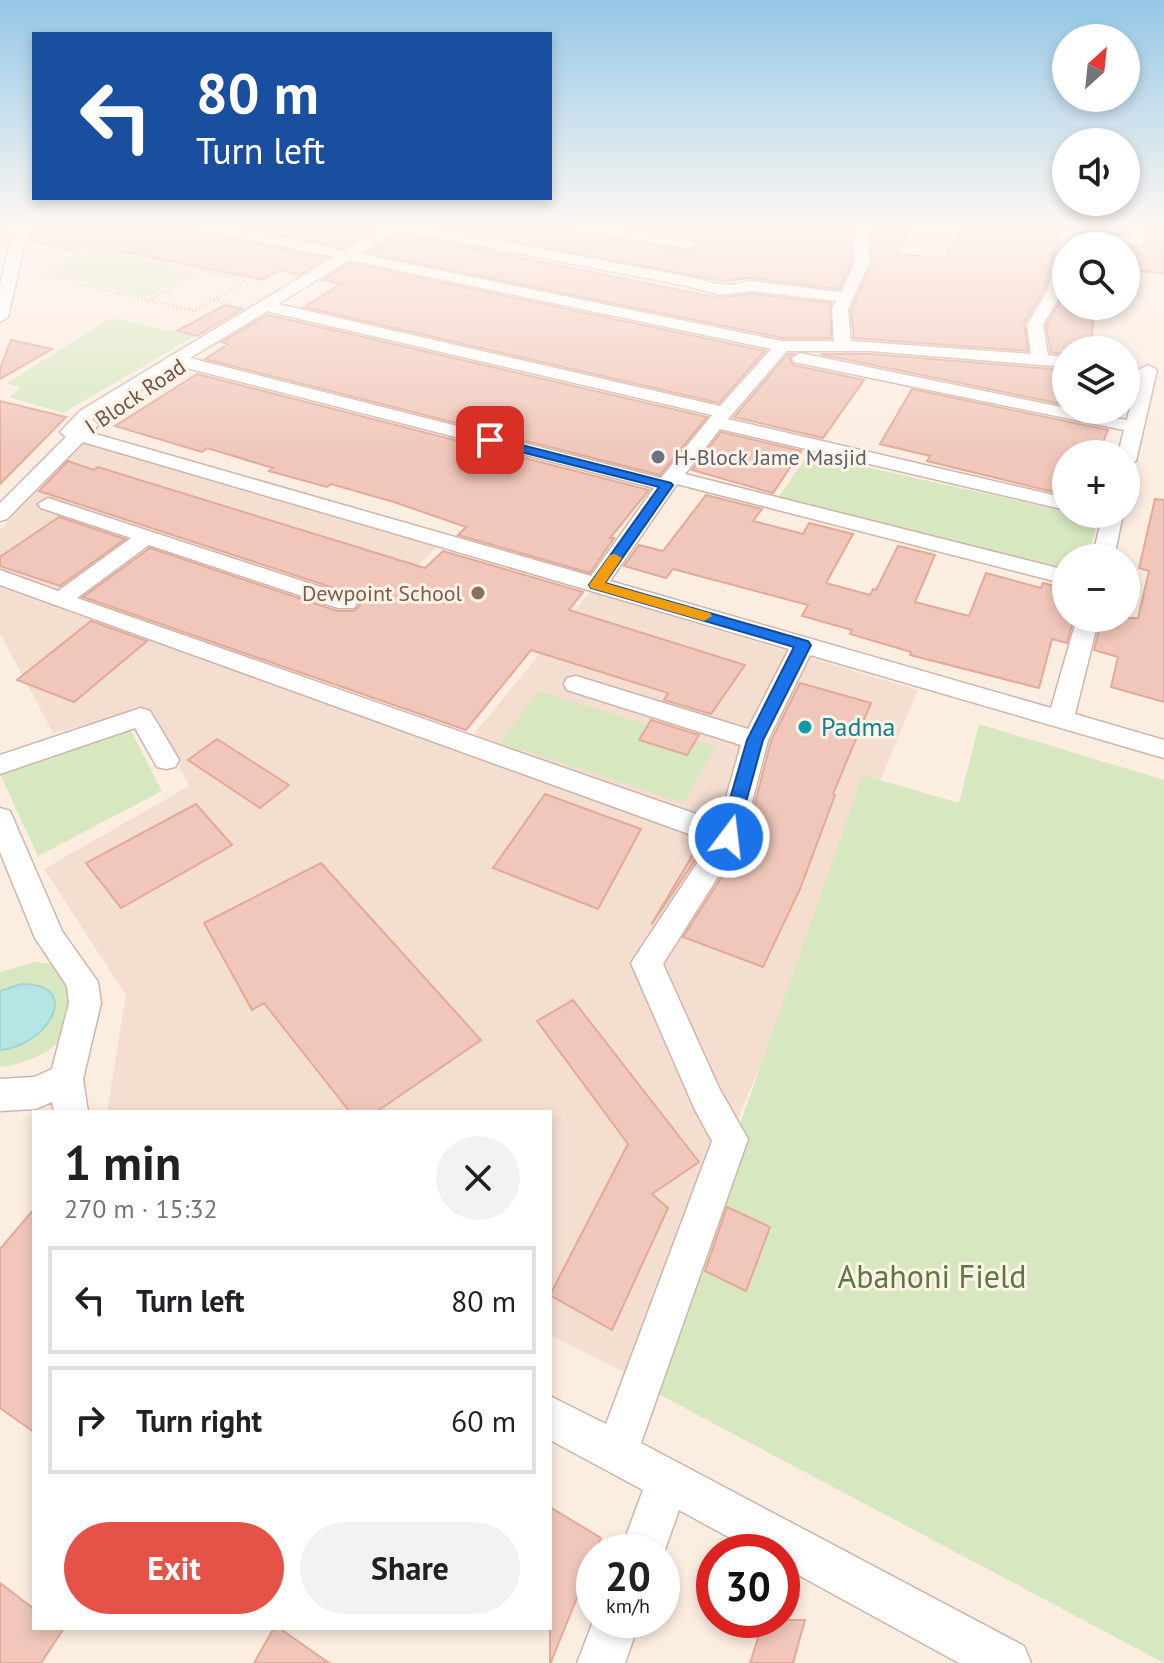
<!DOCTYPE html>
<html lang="en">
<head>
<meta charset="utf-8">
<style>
  :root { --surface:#fff; --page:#f2f2f2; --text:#202124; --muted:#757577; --line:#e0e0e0; --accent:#e45248 }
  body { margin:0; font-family:"PT Sans",sans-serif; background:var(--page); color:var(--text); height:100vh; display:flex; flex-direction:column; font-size:30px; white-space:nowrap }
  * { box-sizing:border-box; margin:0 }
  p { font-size:26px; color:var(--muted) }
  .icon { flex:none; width:44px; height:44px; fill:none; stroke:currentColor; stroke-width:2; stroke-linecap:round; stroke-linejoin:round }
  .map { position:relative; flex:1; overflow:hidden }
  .panel { position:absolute; left:32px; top:1110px; width:520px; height:520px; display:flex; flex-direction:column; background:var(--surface); border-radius:0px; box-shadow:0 4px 12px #0003 }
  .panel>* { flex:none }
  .banner { position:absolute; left:32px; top:32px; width:520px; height:168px; border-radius:0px; box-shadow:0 4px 12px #0003; background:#1a4fa0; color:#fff; overflow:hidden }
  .needle { width:52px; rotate:27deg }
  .tools { position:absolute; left:1052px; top:24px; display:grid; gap:16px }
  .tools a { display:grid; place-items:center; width:88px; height:88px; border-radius:50%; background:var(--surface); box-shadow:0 4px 12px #0003; font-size:40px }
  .speed { position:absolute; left:576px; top:1534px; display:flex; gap:16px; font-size:40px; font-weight:700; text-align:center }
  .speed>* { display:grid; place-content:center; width:104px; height:104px; border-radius:50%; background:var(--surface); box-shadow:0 4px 12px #0003; line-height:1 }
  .speed small { font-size:20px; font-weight:400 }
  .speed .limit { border:12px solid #d22; background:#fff; color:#111 }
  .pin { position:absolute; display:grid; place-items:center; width:68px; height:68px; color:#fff; margin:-34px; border-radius:16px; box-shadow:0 4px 12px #0006 }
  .me { position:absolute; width:88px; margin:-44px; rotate:15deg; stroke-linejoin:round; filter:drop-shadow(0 0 6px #0008) }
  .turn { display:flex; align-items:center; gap:28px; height:168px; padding:0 32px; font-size:36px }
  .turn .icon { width:104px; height:104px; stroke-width:2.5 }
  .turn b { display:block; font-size:56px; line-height:68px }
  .round { display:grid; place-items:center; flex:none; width:84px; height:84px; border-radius:42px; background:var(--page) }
  .headline { display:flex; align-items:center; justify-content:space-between; height:136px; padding:0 32px }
  h1 { font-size:48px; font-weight:600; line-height:60px }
  .primary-button { display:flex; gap:16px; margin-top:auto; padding:16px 32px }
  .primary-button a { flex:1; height:92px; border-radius:48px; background:var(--accent); color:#fff; font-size:32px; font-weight:600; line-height:92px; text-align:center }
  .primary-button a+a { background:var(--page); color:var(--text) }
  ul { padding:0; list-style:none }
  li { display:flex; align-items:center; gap:24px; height:108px; margin:0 16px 12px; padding:0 16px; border:4px solid var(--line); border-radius:0px }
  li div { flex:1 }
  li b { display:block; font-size:30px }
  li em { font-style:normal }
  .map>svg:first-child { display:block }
</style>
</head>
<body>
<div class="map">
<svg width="1164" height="1663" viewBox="0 0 1164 1663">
  <rect width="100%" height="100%" fill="#fcede1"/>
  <!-- residential -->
  <path fill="#f3ded0" d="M85 442 437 547 301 680 470 739 590 592 918 690 630 1375 550 1335V1112H107L126 995 44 869 189 786 150 710 53 733 0 633V530Z"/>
  <!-- green -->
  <path fill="#d7e8c1" d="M95 248 196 272 146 297 45 272Z
    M111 318 195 336 63 413 9 397 21 388 7 383Z
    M808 454 1098 519 1088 558H1066V568L778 498Z
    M538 691 715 746 684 803 500 743Z
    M979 724 1164 780V1663L647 1388 863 775 959 803Z
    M130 729 162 791 38 856 0 774Z
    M35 962 53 964 78 982C74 997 74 1020 67 1032 55 1052 21 1066 0 1067V972Z"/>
  <!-- water -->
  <path fill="#b7e4e4" stroke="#9dd6d5" stroke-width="2" d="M21 984C85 984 47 1046 0 1050V991Z"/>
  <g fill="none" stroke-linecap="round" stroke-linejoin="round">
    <!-- canal -->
    <path fill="#b7e4e4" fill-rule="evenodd" d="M0 225H9L5 235 0 236Z"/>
  </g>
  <!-- building -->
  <path fill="#f0c7ba" stroke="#e3aa9a" stroke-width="2" d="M32 224H190L199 232 326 258 299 275 279 270 263 280 88 244 74 251 29 241Z
    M231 224H383L344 248Z
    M426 224H566L575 232 690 252 701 246 692 238 612 224H858L850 241 852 262 839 289 750 278 721 281Z
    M878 224H914L897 254 944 258 966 224H1128L1127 234 1059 230 1044 290 1024 323 1028 351 854 338 851 310 872 264 870 242Z
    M1148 224H1164V274L1126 269V247H1144Z
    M399 233 719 298 752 294 831 303V338H782L368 253Z
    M350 263 765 351 719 403 304 307 341 284 323 280Z
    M1066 291V310L1094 314 1090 350H1066V354L1051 352 1046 326Z
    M225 305 242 309 197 336 177 331Z
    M267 315 286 319 707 417 660 475 205 359 228 344 222 342Z
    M11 340 52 349 0 379V369Z
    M788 354H793L789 357 793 365 864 380 823 438 734 417Z
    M820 354H870L1066 370V405Z
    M197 374 649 490 610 538H614L590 573 458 535 466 527 394 502 331 484 327 487 269 471 273 468 207 448 202 452 115 426Z
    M912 389 1108 430 1098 454H1066V495L927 461 930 456 880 444Z
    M0 401 66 417 0 484Z
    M721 432 801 451 773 493 692 470Z
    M68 461 94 470 98 467 425 568 443 551 583 592 569 610 745 665 711 714 664 700 668 693 531 650 466 730 83 597 150 548 337 611H354L360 605 355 595 39 491Z
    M706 495 762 509 753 521 803 534 809 523 853 534 826 583 870 595 873 589 876 590 898 546 935 555 915 602 969 616 986 573 1041 588 1043 583 1066 589V618H1074L1067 643 1052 639 1039 688 910 655 911 652 850 634 852 630 802 616 808 605 673 569 666 578 624 566 639 545 663 551Z
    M1155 499 1164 500V702L1111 687 1118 657 1094 650 1102 618H1138L1149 571 1139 568Z
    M59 517 125 539 60 586 0 566V557Z
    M91 621 147 641 74 702 17 680Z
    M800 683 871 703 833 794 835 795 800 889 763 967 683 937 746 839 771 741Z
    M651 720 699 735 687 755 639 740Z
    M217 739 289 785 260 808 188 760Z
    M545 794 641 829 598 909 493 868Z
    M196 804 232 845 121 908 86 863Z
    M703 842 706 844 651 925 695 851 698 852Z
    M321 863 481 1040 376 1112H350L264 1003 252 1010 204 923Z
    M573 1000 699 1162 652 1194 668 1208 612 1330 550 1295 628 1144 537 1021Z
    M727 1207 770 1227 746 1291 705 1271Z
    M34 1209V1432L0 1408V1249Z
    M550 1507 601 1538 551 1662H550Z
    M0 1583 34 1609V1628H64L41 1663H0Z
    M764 1620H805L793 1663H750Z
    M274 1628H279L329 1663H254Z"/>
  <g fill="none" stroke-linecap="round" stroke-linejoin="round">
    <!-- minor casing -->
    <g stroke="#ceb5ac" stroke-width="3">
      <path id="minor" d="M15 225H29L8 317 0 322V285Z
        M193 225H218L345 251 388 225H412L691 277C714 284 727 288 750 281L841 292 855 263 853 241 861 225H875L867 241 869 263 848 309 851 341 1031 354 1027 325 1047 291 1061 232 1130 237 1131 225H1145L1142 245 1072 240 1071 246H1066L1063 291 1043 325 1048 355 1066 357V367L870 351H787L728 419 1066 498V510L720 429 685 474 1066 570V584L677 484 610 581 1051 708 1077 618H1099L1075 714 1164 740V758L810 655 768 740 743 837 663 964 719 1088 748 1139 641 1443 1024 1646 1031 1663H959L782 1566V1552H756L679 1510 662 1558V1552H620L643 1490 550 1440V1396L606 1424 712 1141 695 1110 631 963 711 842 0 585V570L58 591 131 538 41 508 38 504 48 498 354 598 357 603 354 608H338L149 545 77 598 719 822 741 745 567 690 564 684 567 678 576 676 748 729 789 649 83 442 7 519 0 521V503L66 437 60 432 80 411 334 257 200 229ZM398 230 687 286 720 295 752 291 836 301 832 309 834 341H782L360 254ZM349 260 771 349 720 406 278 304ZM268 311 274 313 712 415 661 478 190 358ZM179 366 654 488 591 576 92 433 98 425 92 419Z
        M569 225H597L691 241 698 245 691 249 576 229Z
        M800 353 1066 408V410L1127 420 1139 370 1148 365 1157 370 1136 461 1126 467V454H1118L1124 430 794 362 792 358Z
        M1103 514H1123L1114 558H1092Z
        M141 708 150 711 175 753 179 760 175 767 166 769 157 767 135 728 0 774V755Z
        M0 808 10 811 62 931 98 982 101 1003 83 1079 88 1112H54L52 1102 36 1109 0 1111V1079L34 1077 52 1069 69 1003 67 986 35 938 0 852Z
        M594 1619 640 1620 625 1663H577Z"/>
    </g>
    <!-- path -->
    <path stroke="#d5aa9d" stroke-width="3" stroke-dasharray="1 3" stroke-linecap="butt" d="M95 246 246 281 194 311 36 273Z
      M214 300 230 304
      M148 301 202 272"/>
    <!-- minor -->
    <use href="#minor" fill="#fff" fill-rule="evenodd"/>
  </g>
  <!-- sky -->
  <linearGradient id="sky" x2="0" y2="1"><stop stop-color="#94c7e6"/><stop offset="0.49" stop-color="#fef7f2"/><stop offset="1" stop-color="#fef7f2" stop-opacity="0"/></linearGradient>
  <rect width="1164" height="457" fill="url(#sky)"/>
  <!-- route -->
  <path fill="#1a73e8" stroke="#114b97" stroke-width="2" d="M490 437 671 483 673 485 605 583 808 641 811 645 763 740 735 842H722L719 837 747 740 794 647 591 588 589 585 659 487 486 443 484 440Z"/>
  <!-- slow -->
  <path fill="#f59e0b" d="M615 554 622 558 605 583 710 613 712 616 704 621 591 588 589 585 610 555Z"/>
  <!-- markers -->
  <circle fill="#6b7280" stroke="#fff2e7" stroke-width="3" cx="658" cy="457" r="8"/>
  <circle fill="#8d6e63" stroke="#fff2e7" stroke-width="3" cx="478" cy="593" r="8"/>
  <circle fill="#0f9aa8" stroke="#fff2e7" stroke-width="3" cx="805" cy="727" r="8"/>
  <g text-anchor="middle" stroke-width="6" stroke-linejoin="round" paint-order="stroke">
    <!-- far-street labels -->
    <g font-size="22" fill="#725149" stroke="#fff2e7">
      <text transform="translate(135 396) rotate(-34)" y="8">I Block Road</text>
    </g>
    <!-- far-worship labels -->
    <g font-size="22" fill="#5b616d" stroke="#fff2e7" text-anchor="start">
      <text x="674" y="465">H-Block Jame Masjid</text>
    </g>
    <!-- far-education labels -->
    <g font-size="22" fill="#785e54" stroke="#fff2e7" text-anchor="end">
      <text x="462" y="601">Dewpoint School</text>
    </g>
    <!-- culture labels -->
    <g font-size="26" fill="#0d838f" stroke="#fff2e7" text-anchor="start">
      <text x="821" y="736">Padma</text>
    </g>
    <!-- near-park labels -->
    <g font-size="32" fill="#5a7842" stroke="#fff2e7">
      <text x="932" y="1288">Abahoni Field</text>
    </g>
  </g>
</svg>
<div class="tools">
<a><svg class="needle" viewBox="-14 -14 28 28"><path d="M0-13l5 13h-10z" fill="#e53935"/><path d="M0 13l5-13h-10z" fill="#757577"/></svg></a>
<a><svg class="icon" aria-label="sound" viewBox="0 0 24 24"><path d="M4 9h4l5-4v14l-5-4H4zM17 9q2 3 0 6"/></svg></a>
<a><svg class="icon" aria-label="search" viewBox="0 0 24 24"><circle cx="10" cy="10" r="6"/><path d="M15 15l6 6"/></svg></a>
<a><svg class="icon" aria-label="layers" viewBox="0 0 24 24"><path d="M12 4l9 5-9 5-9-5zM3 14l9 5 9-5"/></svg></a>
<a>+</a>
<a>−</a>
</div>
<div class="speed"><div>20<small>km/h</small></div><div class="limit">30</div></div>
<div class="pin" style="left:490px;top:440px;background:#d93025"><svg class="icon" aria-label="arrive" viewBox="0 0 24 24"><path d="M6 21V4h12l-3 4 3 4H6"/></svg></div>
<svg class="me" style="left:729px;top:837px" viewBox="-20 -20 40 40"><circle r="17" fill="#1a73e8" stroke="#fff" stroke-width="3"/><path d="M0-11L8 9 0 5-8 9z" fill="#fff"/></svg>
<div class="banner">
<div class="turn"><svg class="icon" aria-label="left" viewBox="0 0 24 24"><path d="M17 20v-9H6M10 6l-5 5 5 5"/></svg><div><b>80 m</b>Turn left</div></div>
</div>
<section class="panel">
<div class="headline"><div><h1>1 min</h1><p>270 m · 15:32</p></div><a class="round"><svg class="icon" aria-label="close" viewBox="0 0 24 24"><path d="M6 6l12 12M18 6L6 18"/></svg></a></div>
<ul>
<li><svg class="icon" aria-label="left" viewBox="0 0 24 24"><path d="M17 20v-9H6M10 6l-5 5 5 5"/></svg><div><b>Turn left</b></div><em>80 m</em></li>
<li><svg class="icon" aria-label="right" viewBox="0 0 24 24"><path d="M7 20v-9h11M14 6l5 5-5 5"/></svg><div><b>Turn right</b></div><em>60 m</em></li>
</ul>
<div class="primary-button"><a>Exit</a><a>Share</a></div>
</section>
</div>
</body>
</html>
